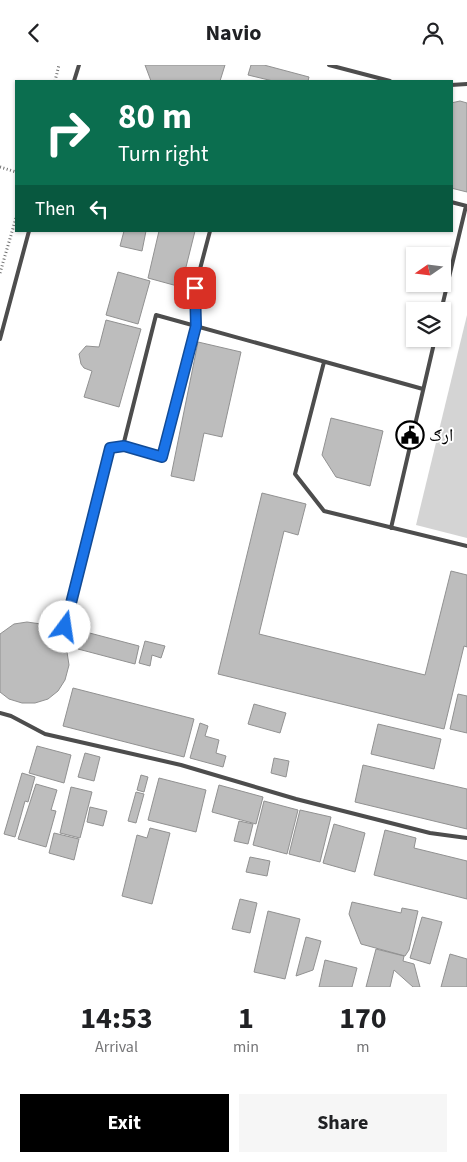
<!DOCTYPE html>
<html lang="en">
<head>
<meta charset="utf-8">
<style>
  :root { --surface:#fff; --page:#f6f6f6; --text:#202124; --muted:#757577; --accent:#000 }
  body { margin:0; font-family:"Source Sans 3","Noto Naskh Arabic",sans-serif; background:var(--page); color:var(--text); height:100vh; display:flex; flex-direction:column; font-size:19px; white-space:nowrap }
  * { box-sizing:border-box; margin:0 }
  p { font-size:16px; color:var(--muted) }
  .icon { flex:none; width:28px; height:28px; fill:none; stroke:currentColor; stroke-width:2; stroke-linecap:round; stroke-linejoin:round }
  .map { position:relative; height:922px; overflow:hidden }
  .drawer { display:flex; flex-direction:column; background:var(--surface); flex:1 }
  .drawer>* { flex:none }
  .hud { position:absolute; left:15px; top:15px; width:438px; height:152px; border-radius:0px; box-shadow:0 1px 4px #0004; background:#0b6e4f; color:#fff; overflow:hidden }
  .needle { width:32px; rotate:256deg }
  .tools { position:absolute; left:406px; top:182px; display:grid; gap:10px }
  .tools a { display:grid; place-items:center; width:45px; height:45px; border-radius:0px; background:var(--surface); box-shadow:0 1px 4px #0004; font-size:25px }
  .pin { position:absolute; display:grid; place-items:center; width:42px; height:42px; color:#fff; margin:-21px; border-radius:10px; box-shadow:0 2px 8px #0006 }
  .me { position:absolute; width:55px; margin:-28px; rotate:14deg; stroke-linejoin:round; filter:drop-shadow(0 0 4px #0008) }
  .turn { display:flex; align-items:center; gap:18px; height:105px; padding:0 20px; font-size:22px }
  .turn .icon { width:65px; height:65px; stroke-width:2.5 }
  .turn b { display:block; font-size:35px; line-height:42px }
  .then { display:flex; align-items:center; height:48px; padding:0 20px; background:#0003; gap:10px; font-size:19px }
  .eta { display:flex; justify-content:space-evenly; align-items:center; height:85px; text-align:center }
  .eta b { font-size:30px; font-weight:700; line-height:35px }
  .cta { display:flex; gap:10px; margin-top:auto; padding:10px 20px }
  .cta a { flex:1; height:58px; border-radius:0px; background:var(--accent); color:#fff; font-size:20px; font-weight:700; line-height:58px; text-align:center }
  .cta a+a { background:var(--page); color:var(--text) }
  header { display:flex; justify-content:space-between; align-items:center; height:65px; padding:0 20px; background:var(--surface); font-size:22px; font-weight:700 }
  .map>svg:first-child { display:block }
</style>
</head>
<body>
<header><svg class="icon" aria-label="back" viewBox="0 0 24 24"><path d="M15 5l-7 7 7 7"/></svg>Navio<svg class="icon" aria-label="person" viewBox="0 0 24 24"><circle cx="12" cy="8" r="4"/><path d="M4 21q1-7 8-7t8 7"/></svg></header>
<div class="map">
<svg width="467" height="922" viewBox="0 0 467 922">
  <rect width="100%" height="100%" fill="#fff"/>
  <!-- green -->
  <path fill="#d4d4d4" d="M467 250V473L416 460Z"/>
  <!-- building -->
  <path fill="#bdbdbd" stroke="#919191" d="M145 0H225L220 16H151Z
    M251 0H264L309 12 308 16H273L248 10Z
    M460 36 467 38V127L451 123V38Z
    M124 166H146L142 186 120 181Z
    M159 166H195L181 222 148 213Z
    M118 207 150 216 138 259 106 250Z
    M106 255 141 264 119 342 84 332 92 306 84 303 81 299 79 289 86 281 99 282Z
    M198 277 241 287 222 372 204 368 194 416 171 411Z
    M331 353 383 366 370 421 336 412 322 390Z
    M262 428 306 439 298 470 284 466 259 569 425 610 451 506 467 510V582L464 581 444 664 218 609Z
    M27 557 41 559 52 565 62 575 67 587 69 600 65 615 58 626 48 634 35 638H22L9 634 0 627V569L14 559Z
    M82 566 139 581 135 599 78 584Z
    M145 576 165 581 161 593 152 590 150 601 139 598Z
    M73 623 194 654 184 692 63 661Z
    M458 629 467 631V668L450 664Z
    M254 639 286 648 280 668 248 659Z
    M200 658 208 661 205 671 219 675 216 688 226 691 223 702 190 693Z
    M378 659 441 674 434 704 371 689Z
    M37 681 71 690 64 718 29 708Z
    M85 688 100 692 94 716 78 712Z
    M274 693 289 696 286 712 271 708Z
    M363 700 467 724V764L355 737Z
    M22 708 35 712 28 737 25 736 15 772 4 769Z
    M141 710 148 712 144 727 137 725Z
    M159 713 206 725 196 767 148 755Z
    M36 719 57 725 51 745 56 746 46 782 18 774Z
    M219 720 263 732 256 759 212 747Z
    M71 722 92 727 80 773 60 768Z
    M136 727 144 729 136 758 128 756Z
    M264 736 298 745 287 789 253 780Z
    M90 742 107 746 103 761 87 757Z
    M300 745 331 752 320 797 289 789Z
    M239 756 253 759 248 779 234 776Z
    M334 759 365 768 355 807 323 798Z
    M150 763 170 768 152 839 122 831 137 770 147 773Z
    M385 765 416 773 414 783 467 796V834L374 810Z
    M54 768 79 774 74 795 49 788Z
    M250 792 270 796 267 811 246 807Z
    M240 834 257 838 250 868 232 864Z
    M352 837 401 848 402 843 418 846 409 885 405 891 361 879 349 849Z
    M268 846 300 854 285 914 254 907Z
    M422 852 442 857 430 899 410 893Z
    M306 872 321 876 313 905 296 911Z
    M376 884 404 891 403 896 414 899 420 922H413L394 905 390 922H366Z
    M450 889 467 894V922H441Z
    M325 895 357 903 352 922H319Z"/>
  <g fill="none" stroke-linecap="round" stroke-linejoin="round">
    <!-- path -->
    <path stroke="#6f6f6f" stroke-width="3" stroke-dasharray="1 2.5" stroke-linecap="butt" d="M55 16 59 0
      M0 102 16 107
      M0 208 16 153"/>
    <!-- service -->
    <path stroke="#4d4d4d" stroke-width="4" d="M329 0 390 16
      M74 16 79 0
      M451 20 467 19
      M451 137 467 141
      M441 246 466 141
      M0 274 29 166
      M324 297 295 409 324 446 467 481
      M123 381 162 392 195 261V223L210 166
      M391 463 435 274
      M65 562 110 383 123 381 156 250 423 324
      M0 648 11 651 45 669 181 700 296 734 430 768 467 773"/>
  </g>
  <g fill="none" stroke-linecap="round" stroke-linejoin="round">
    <!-- route casing -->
    <g stroke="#114b97" stroke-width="12">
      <path id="route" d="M65 562 110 383 124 381 162 392 196 261 195 223"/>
    </g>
    <!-- route -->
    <use href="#route" stroke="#1a73e8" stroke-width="9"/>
  </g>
  <!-- icons -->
  <defs>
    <g id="civic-ring" transform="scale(1.4375)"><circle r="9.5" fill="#fff" stroke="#000" stroke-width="1.5"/><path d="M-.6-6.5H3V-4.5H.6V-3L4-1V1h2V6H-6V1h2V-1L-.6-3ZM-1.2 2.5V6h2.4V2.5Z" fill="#000"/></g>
  </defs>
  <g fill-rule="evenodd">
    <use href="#civic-ring" x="410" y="370"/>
  </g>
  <g text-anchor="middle" stroke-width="4" stroke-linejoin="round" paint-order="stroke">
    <!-- poi labels -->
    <g font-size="18" fill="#000" stroke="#fff" text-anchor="start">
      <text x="429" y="376">ارګ</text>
    </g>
  </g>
</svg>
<div class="tools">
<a><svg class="needle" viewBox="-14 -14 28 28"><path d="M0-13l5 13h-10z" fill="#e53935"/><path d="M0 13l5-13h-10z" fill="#757577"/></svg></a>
<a><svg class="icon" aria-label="layers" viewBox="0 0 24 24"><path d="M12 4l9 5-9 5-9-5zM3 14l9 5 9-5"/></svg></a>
</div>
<div class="pin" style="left:195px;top:223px;background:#d93025"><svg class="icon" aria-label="arrive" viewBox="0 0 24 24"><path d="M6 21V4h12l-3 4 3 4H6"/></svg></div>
<svg class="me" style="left:65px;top:562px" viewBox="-20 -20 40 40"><circle r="19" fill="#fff"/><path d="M0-13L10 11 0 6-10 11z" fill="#1a73e8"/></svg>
<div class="hud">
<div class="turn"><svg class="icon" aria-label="right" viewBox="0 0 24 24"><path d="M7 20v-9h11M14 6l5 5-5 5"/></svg><div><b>80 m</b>Turn right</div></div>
<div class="then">Then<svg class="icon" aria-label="left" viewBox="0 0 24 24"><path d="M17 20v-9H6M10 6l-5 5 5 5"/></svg></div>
</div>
</div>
<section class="drawer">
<div class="eta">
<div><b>14:53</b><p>Arrival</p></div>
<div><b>1</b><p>min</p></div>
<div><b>170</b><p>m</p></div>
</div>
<div class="cta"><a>Exit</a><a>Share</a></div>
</section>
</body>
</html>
